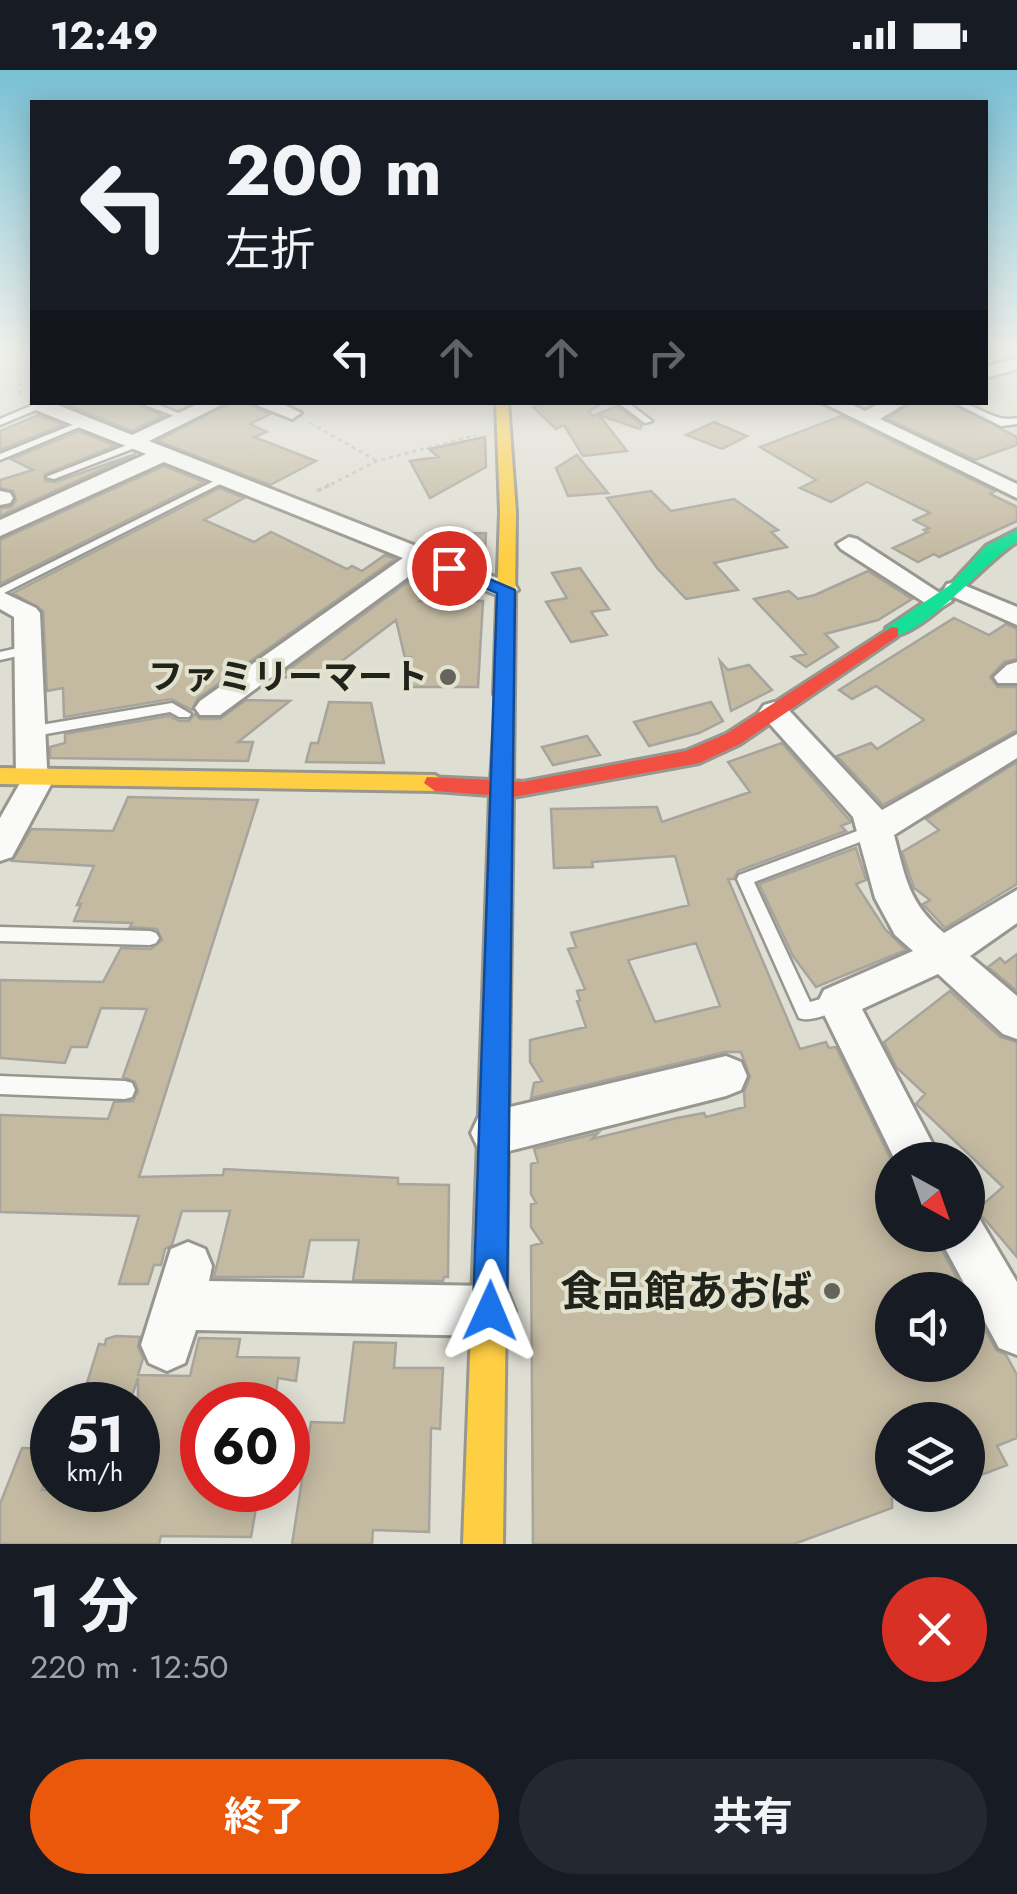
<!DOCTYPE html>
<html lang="ja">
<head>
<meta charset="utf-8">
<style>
  :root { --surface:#171b24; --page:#242831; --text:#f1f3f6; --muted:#9ea1a6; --accent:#ea580c }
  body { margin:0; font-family:Jost,"Noto Sans JP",sans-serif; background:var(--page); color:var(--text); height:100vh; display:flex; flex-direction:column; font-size:38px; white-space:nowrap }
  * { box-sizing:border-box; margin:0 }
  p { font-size:32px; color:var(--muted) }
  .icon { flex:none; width:55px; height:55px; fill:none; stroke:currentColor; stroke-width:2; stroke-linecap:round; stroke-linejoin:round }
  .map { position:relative; height:1474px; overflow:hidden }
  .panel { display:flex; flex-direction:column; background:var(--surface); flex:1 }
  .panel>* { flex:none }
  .banner { position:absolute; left:30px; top:30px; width:958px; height:305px; border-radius:0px; box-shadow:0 5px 25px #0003; background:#171b24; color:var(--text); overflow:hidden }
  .needle { width:65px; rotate:140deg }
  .fabs { position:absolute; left:875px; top:1072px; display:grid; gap:20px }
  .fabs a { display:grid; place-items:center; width:110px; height:110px; border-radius:50%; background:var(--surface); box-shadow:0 5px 25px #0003; font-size:50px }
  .speed { position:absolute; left:30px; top:1312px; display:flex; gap:20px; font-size:50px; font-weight:700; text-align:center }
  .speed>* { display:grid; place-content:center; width:130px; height:130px; border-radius:50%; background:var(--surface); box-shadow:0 5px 25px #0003; line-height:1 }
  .speed small { font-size:25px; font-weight:400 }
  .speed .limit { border:15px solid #d22; background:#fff; color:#111 }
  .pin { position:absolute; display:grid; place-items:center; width:85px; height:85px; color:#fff; margin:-42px; border:5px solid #fff; border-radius:50%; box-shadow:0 2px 10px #0007 }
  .me { position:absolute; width:110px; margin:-55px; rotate:1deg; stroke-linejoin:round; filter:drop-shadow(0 0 8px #0008) }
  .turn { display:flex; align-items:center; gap:35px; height:210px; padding:0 30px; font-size:45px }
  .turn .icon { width:130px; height:130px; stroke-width:2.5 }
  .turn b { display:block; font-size:70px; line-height:85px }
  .lanes { display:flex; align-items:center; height:95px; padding:0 30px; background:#0003; justify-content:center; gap:50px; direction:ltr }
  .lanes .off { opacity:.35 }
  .round { display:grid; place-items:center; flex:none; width:105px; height:105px; border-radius:52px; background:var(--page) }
  .head { display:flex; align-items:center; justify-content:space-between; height:170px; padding:0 30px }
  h1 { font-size:60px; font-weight:700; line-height:75px }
  .primary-button { display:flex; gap:20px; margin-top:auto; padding:20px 30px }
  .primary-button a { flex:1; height:115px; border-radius:60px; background:var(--accent); color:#fff; font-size:40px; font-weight:700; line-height:115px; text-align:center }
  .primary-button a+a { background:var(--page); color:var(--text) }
  .status { display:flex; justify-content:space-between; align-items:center; height:70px; padding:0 50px; background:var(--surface); direction:ltr }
  .status svg { height:28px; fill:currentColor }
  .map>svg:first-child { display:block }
</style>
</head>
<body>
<div class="status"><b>12:49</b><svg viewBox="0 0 49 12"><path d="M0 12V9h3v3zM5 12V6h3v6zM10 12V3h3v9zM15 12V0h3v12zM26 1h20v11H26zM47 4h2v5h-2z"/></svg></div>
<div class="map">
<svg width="1017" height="1474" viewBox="0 0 1017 1474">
  <rect width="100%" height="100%" fill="#deded3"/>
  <!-- building -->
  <path fill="#c4baa2" stroke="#a6a49c" stroke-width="2.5" fill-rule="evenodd" d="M76 332H134L163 346 132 361 65 334Z
    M231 332H245L270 344 250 354 267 362 254 367 316 391 270 415 158 371Z
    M552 332H605L589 341 593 346 617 336 642 355 640 359 599 345 627 381 583 386 564 355 556 359 533 337Z
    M912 332 950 333 1017 367V375L975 390 888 349Z
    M38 345 63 355 0 380V361Z
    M841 346 995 421 990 424 1017 437V451L939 487 934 484 918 492 893 478 928 462 924 460 929 458 914 450 930 443 867 412 831 432 800 418 816 410 760 377Z
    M714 352 747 366 722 379 686 365Z
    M79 361 115 376 45 404V411L55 412 136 384 0 446V438L11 437 16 430 13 421 0 418V410L33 400 11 389Z
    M485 367 486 397 430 428 410 391 438 387 429 379Z
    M577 385 608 423 568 426 556 398Z
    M164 396 204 412 0 514V470Z
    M220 418 244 428 204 450 254 472 271 462 347 499 352 496 362 501 385 485 395 489 198 628 192 640 171 629 64 647 63 618 47 621 43 541 13 523Z
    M651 421 671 441 734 429 778 460 771 462 787 477 714 493 738 520 686 529 657 498 607 428Z
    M486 463 485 480 469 493 430 477 452 464Z
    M580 498 609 539 591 542 607 565 571 572 546 532 567 528 552 503Z
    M424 500 448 510 420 531H483L478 617H407L411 587 405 588 396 550 330 600 276 609Z
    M868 501 912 529 878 550 825 564 838 577 806 597 792 587 806 584 754 529 789 521 798 529 815 525Z
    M954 548 989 565 1006 554 1017 559V589L1004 592 990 607 998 617H1017V660L883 735 837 686 871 673 877 679 924 650 876 616 852 629 839 620Z
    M720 591 728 600 749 595 772 620 731 641Z
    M246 630 290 631 238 672H253L248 691 50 688V677L65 673V664L169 646 179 651H189L195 644 200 649H220Z
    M329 632 371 633 384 693 306 692 311 673H318Z
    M711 632 723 651 699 663 649 676 634 652Z
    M587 666 600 685 553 695 542 677Z
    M782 673 851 752 841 756 846 761 738 801 734 809H728L800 979 826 972 829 978 836 977 892 1092V1165H934L963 1220H892V1295H968V1228L996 1280 1006 1285 1017 1305V1368L997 1376 1007 1395 968 1410V1350H892V1438L794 1474H533L531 1176 542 1173 531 1157V1134L536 1133 531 1124V1094L538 1092 534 1079 598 1063 592 1069 677 1048 704 1043 706 1047 745 1037 744 1022 750 1007 741 982H725L531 1028 534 1013 542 1011 530 992V970L586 957 577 931 580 930 577 921 585 919 568 879 576 877 571 863 689 835 675 786 592 792 593 797 554 798 551 739 657 737 662 752 750 722 728 692ZM696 873 720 936 655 952 628 890Z
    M1017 692V814L945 858 923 834 930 830 914 818 902 782 939 760 926 749Z
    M128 727 258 730 139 1107 223 1105 224 1099 398 1108V1114L449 1115 448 1207H444L443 1211 353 1210 359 1170H310L303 1207H214L230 1141H182L172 1175 165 1179 161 1195H154L148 1214H119L139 1146 0 1142V1045L108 1049 114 1032 133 1031 138 1021 135 1012 123 1007 147 939 101 938 87 977H71L65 993 0 988V910L103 912 121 878 151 879 162 870 157 859 130 857 132 853 74 851 81 834 77 835 94 796 12 791 31 759 113 761Z
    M856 778 866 810 856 814 885 859 906 880 816 917 793 886 759 814Z
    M1017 884V921L988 897 1000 888 1005 893Z
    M950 921 1000 967 1017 972V1187L982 1146 974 1142 1003 1117 916 1034 925 1024 896 997 884 972Z
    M116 1266 140 1267 138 1277 143 1288 138 1305 190 1306 199 1268 240 1269 237 1287 299 1288 296 1311 278 1308 274 1335H202V1420H259L251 1467 161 1466 159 1474H0V1434L22 1378 49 1379 45 1395 50 1396 42 1420H138V1308L133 1323H84L99 1274 105 1275 106 1269Z
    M354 1272 396 1273 394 1298H443L440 1359 431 1358 429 1462 373 1460 372 1474H292L311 1352 344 1353Z"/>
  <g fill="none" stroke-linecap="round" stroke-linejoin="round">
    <!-- lane casing -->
    <g stroke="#97978f" stroke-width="5">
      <path id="lane" d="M40 332 43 333V337L0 355V349Z
        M137 332H151L189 347 182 349Z
        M617 332H627L652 351 645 353Z
        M953 332C976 332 994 354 1017 348V354L1001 356Z
        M82 351 89 353 0 390V384Z
        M137 371 142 374 140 376 54 409 46 407Z
        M222 407 230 409 0 525V518Z
        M27 576 33 580 31 583 0 590V582Z
        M172 633 191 644 189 647H179L170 642 29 667 22 662 29 657Z
        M876 754 881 756 884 760 881 764 754 812 810 932 838 924 844 926 847 932 844 938C832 942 811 953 799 948L737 809 739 805Z
        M0 857 150 861 156 863 159 868 156 873 150 875 0 871Z
        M0 1006 125 1011 132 1013 135 1020 132 1027 125 1029 0 1024Z"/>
    </g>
    <!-- street casing -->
    <g stroke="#97978f" stroke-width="6">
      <path id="street" d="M1017 288V299L985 308V297Z
        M32 332H50L132 365 202 332H227L149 371 515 515 518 520 506 527 497 525 423 496 220 645H200L195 638 200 631 403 488 164 392 0 466V450L146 384 33 339Z
        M249 332H278L301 343 292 349Z
        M821 332H846L865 341 883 332H908L880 349 1017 414V428Z
        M0 421 10 423 13 428 10 433 0 435Z
        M849 467 857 469 952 531 939 539 930 536 841 479 837 474Z
        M956 512 1017 537V555L947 524 944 519 947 514Z
        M0 521 36 538 40 543 47 698 55 707 12 787 0 791V748L20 713 16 707 14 547 0 539Z
        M1017 592V613H998L994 607 1007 595Z
        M774 632 784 635 882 740 1017 664V688L894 765C906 809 908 832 944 863L1017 820V853L970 886 1017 926V969L1003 964 938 904 862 939 941 1090H895L818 932 824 920 913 881 895 865 875 828 853 747 759 642 764 635Z
        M726 986 741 992 747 1006 741 1020 726 1026 493 1085 478 1078 471 1063 478 1048 493 1041Z
        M968 1144 979 1148 1017 1212V1285L999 1278 938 1165H968Z
        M188 1172 205 1179 212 1196 209 1211 490 1216 508 1223 515 1241 508 1259 490 1266 196 1260 185 1293 167 1301 149 1293 141 1275 171 1179Z"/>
    </g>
    <!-- fast casing -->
    <g stroke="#97978f" stroke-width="6">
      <path id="fast" d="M1017 460V472C986 489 921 572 886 566V558L950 515 986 476Z"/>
    </g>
    <!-- slow casing -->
    <g stroke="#97978f" stroke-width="6">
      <path id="slow" d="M496 332H508L516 442 514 624 504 630 494 624 500 442Z
        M0 698 435 705 446 713 435 721 0 714Z
        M493 1055 504 1059 508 1070 503 1474H463L478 1070 482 1059Z"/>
    </g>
    <!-- jam casing -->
    <g stroke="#97978f" stroke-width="6">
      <path id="jam" d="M892 557 898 558V566L740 674 699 693 513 727 508 1070 504 1081 493 1085 482 1081 478 1070 490 725 435 721 424 713 427 707 491 710 497 619 504 618 514 624 513 711 523 712 686 681 726 664Z"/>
    </g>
    <!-- path-far1 -->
    <path stroke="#bfbfbc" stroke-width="2.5" stroke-dasharray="4 4" stroke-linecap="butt" d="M19 280 20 327
      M310 353 377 391
      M324 418 377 391 476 365"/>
    <!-- path -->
    <path stroke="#bfbfbc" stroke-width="4" stroke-dasharray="5 5" stroke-linecap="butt" d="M317 421 329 415"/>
    <!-- lane -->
    <use href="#lane" fill="#fafaf8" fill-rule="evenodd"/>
    <!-- street -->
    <use href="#street" fill="#fafaf8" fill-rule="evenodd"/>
    <!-- fast -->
    <use href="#fast" fill="#16e098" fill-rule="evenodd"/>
    <!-- slow -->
    <use href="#slow" fill="#ffcf43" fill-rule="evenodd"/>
    <!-- jam -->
    <use href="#jam" fill="#f24e42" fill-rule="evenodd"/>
  </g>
  <!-- sky -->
  <linearGradient id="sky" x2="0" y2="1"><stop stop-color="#78c0d4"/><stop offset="0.58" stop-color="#f0f0eb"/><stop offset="1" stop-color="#f0f0eb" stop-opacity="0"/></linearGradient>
  <rect width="1017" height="486" fill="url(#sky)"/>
  <!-- route -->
  <path fill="#1a73e8" stroke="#114b97" stroke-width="2.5" d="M443 494H455L515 520 507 1241 502 1253 490 1258 478 1253 473 1241 497 523 443 501Z"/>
  <!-- markers -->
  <g fill="#64645b" stroke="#e2e3ce" stroke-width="4">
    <circle cx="448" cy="607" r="10"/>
    <circle cx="832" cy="1221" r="10"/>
  </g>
  <g text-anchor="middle" stroke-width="8" stroke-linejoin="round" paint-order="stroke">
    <!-- poi labels -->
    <g font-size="35" font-weight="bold" fill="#22231b" stroke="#e2e3ce" text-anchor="end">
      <text x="428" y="619">ファミリーマート</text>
    </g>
    <!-- near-poi labels -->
    <g font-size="42" font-weight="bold" fill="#22231b" stroke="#e2e3ce" text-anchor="end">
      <text x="812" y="1236">食品館あおば</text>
    </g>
  </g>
</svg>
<div class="fabs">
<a><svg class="needle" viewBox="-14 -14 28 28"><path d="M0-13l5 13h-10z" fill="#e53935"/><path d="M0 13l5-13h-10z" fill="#9ea1a6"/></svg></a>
<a><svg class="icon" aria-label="sound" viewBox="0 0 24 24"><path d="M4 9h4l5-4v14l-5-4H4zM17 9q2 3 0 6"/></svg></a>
<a><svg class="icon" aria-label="layers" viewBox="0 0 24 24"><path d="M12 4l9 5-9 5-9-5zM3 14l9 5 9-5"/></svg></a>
</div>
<div class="speed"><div>51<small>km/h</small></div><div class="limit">60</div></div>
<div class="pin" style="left:449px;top:498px;background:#d93025"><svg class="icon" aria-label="arrive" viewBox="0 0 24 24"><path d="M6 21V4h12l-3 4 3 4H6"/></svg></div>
<svg class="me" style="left:490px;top:1241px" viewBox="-20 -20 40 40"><path d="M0-17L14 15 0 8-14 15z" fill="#1a73e8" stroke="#fff" stroke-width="4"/></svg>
<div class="banner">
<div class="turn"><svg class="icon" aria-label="left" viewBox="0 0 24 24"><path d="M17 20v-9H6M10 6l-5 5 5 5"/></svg><div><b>200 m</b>左折</div></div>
<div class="lanes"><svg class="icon" aria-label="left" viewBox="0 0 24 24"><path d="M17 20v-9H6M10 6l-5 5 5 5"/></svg><svg class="icon off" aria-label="ahead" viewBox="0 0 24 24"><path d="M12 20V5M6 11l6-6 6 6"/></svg><svg class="icon off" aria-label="ahead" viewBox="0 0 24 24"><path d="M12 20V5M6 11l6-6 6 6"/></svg><svg class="icon off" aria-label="right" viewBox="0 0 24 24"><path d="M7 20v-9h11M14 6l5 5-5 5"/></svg></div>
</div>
</div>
<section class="panel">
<div class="head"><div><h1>1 分</h1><p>220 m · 12:50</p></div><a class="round" style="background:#d93025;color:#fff"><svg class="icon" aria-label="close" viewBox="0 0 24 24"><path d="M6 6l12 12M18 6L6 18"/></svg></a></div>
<div class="primary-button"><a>終了</a><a>共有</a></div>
</section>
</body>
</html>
